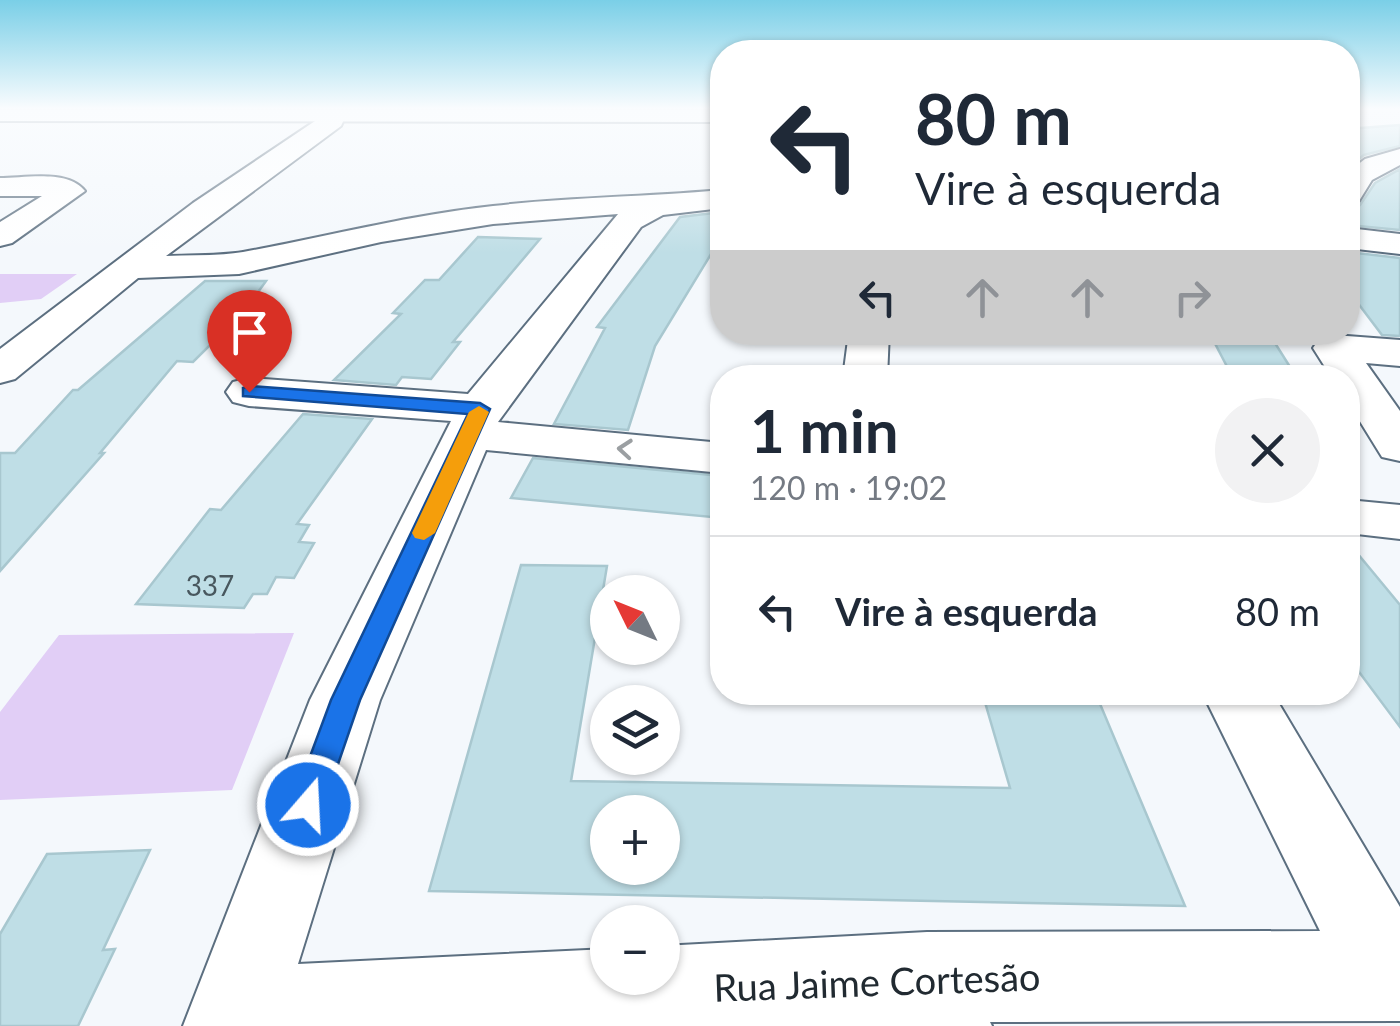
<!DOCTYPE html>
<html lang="pt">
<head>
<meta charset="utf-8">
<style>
  :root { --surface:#fff; --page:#f2f2f3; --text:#1f2937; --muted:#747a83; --line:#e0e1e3 }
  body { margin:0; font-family:Lato,sans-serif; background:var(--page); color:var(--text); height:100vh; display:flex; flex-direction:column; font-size:38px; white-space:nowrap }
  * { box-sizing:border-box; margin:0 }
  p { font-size:32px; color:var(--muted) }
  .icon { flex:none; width:55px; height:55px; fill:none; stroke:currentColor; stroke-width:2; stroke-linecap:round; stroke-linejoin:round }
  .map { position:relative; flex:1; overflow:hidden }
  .panel { position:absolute; left:710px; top:365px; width:650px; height:340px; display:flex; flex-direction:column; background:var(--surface); border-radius:40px; box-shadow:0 2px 8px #0004 }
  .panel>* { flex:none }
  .top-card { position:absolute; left:710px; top:40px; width:650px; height:305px; border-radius:40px; box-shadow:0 2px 8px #0004; background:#fff; color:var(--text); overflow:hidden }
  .needle { width:65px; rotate:313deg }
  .controls { position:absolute; left:590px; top:575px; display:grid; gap:20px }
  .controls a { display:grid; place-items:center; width:90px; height:90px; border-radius:50%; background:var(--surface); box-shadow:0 2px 8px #0004; font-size:50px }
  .pin { position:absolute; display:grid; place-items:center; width:85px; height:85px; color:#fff; margin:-102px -42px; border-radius:50% 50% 50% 0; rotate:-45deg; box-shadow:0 0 10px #0007 }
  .pin .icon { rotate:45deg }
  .me { position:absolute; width:110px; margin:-55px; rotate:19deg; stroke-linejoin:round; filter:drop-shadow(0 0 8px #0008) }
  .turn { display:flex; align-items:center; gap:35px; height:210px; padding:0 40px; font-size:45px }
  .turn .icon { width:130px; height:130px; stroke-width:2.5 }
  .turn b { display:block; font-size:70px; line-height:85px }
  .lanes { display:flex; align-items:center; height:95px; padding:0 40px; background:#0003; justify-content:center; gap:50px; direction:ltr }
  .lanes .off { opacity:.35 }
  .round { display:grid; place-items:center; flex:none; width:105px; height:105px; border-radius:52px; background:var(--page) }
  .head { display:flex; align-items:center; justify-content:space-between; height:170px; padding:0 40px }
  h1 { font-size:60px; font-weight:700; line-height:75px }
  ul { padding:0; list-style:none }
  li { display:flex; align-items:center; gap:30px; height:150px; padding:0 40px; border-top:2px solid var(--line) }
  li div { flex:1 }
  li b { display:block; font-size:38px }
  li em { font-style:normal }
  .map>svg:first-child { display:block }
</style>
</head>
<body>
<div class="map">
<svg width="1400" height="1026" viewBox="0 0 1400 1026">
  <rect width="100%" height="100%" fill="#f4f8fc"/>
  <!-- green -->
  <path fill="#e1cef6" d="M0 274H77L41 299 0 303Z
    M294 633 232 790 0 800V712L59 635Z"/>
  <!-- building -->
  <path fill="#bfdee6" stroke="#a8c7cf" stroke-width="2.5" fill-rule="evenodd" d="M1400 125V146L1364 155 1348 168V129Z
    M1400 169V230L1348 225V207L1360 205 1375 183Z
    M722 212V236L655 346 628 430 554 424 605 328 597 327 680 217Z
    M478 237 540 239 453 342H460L431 379 402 377 396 385 334 380 401 314 393 313 425 280H439Z
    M1348 252 1400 258V336L1382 335 1348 290Z
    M205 281H266L220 345 209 346 193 362 177 361 100 453H104L0 571V453H15L73 390H78Z
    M1209 332H1268L1297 378H1233Z
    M303 414 372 419 297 524 309 525 299 542 314 543 294 578 276 577 267 594H253L244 608 136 604 210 509 221 510Z
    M533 458 722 476V518L511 498Z
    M1348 542 1400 605V727L1348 657Z
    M521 565 607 566 571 781 1010 788 982 692H1095L1185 906 429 891ZM608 812H662V868H608Z
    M150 850 103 950 115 949 78 1026H0V934L47 854Z"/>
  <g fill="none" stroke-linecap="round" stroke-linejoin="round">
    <!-- minor casing -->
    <g stroke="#5c6f80" stroke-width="4">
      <path id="minor" d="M326 110H342L346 115 341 126 166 256C191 255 218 256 243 252 326 237 408 215 493 206 569 197 646 197 722 190V208L663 215 641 227 498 422 722 443V473L486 450 380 700 298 964 608 949V978H662V946L927 932 1320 931 1202 692H1272L1400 907V1021L990 1022 992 1026H183L310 700 451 421 249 406 233 402 226 392 233 382 249 378 468 394 618 214 493 224 381 242 239 274 138 278 15 379 0 383V349L193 203 321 117Z
        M1400 149V165L1372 180 1359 201 1348 204V172L1365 159Z
        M0 178C25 178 68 169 85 191L12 243 0 246V222L42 196H0Z
        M1348 228 1400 234V254L1348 248Z
        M849 332H889L887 378H843Z
        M1334 335 1400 340V366L1366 363 1400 411V461L1382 457 1348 402V378H1332L1313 348 1319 339Z
        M1348 500 1400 505V539L1348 533Z"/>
    </g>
    <!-- major casing -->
    <g stroke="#5c6f80" stroke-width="4">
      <path id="major" d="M0 110H722V122L0 121Z"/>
    </g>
    <!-- minor -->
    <use href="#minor" fill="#fff" fill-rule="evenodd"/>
    <!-- major -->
    <use href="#major" fill="#fff" fill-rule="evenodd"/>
  </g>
  <!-- one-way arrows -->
  <defs><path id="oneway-chevron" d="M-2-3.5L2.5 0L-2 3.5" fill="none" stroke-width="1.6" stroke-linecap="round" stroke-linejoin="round" transform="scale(2.5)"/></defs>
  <use stroke="#9b9fa2" href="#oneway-chevron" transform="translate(625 449) rotate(-175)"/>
  <!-- sky -->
  <linearGradient id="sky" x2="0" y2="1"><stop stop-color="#7acfe7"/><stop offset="0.43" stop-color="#fafcfe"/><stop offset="1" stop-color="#fafcfe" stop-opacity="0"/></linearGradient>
  <rect width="1400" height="253" fill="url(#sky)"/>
  <!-- route -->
  <path fill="#1a73e8" stroke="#114b97" stroke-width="2.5" d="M249 386 480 403 490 409 360 700 324 805 320 815 308 818 297 815 292 805 331 700 468 414 243 396V388Z"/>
  <!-- slow -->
  <path fill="#f59e0b" d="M479 406 489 412 435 533 424 540 415 538 412 533 469 412Z"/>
  <g text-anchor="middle" stroke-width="8" stroke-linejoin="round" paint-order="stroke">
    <!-- number labels -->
    <g font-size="28" fill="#48575e">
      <text x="210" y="596">337</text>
    </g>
    <!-- near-street labels -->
    <g font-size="38" fill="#212a31" stroke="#fff">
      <text transform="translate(877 983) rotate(-2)" y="13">Rua Jaime Cortesão</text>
    </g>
  </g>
</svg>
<div class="controls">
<a><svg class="needle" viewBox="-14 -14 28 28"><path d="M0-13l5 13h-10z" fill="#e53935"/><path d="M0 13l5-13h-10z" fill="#747a83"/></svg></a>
<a><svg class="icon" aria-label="layers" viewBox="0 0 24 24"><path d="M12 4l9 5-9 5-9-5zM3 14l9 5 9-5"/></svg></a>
<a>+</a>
<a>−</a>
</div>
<div class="pin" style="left:249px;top:392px;background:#d93025"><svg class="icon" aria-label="arrive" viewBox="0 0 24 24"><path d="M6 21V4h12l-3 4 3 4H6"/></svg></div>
<svg class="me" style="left:308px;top:805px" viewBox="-20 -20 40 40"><circle r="17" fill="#1a73e8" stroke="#fff" stroke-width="3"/><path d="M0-11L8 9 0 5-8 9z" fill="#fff"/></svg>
<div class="top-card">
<div class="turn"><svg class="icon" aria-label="left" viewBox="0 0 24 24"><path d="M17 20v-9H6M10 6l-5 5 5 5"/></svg><div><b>80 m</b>Vire à esquerda</div></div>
<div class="lanes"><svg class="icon" aria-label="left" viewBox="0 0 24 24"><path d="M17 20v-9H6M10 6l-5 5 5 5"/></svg><svg class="icon off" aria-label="ahead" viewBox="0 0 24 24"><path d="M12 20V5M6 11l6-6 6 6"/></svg><svg class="icon off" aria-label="ahead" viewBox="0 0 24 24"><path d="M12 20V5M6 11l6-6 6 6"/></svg><svg class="icon off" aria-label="right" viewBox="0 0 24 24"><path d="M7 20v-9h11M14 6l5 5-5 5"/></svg></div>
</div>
<section class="panel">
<div class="head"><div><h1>1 min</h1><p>120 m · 19:02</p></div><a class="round"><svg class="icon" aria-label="close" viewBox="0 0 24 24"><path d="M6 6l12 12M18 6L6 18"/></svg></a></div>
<ul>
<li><svg class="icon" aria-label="left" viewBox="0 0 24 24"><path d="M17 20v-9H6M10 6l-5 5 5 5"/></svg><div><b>Vire à esquerda</b></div><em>80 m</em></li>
</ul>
</section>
</div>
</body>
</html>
